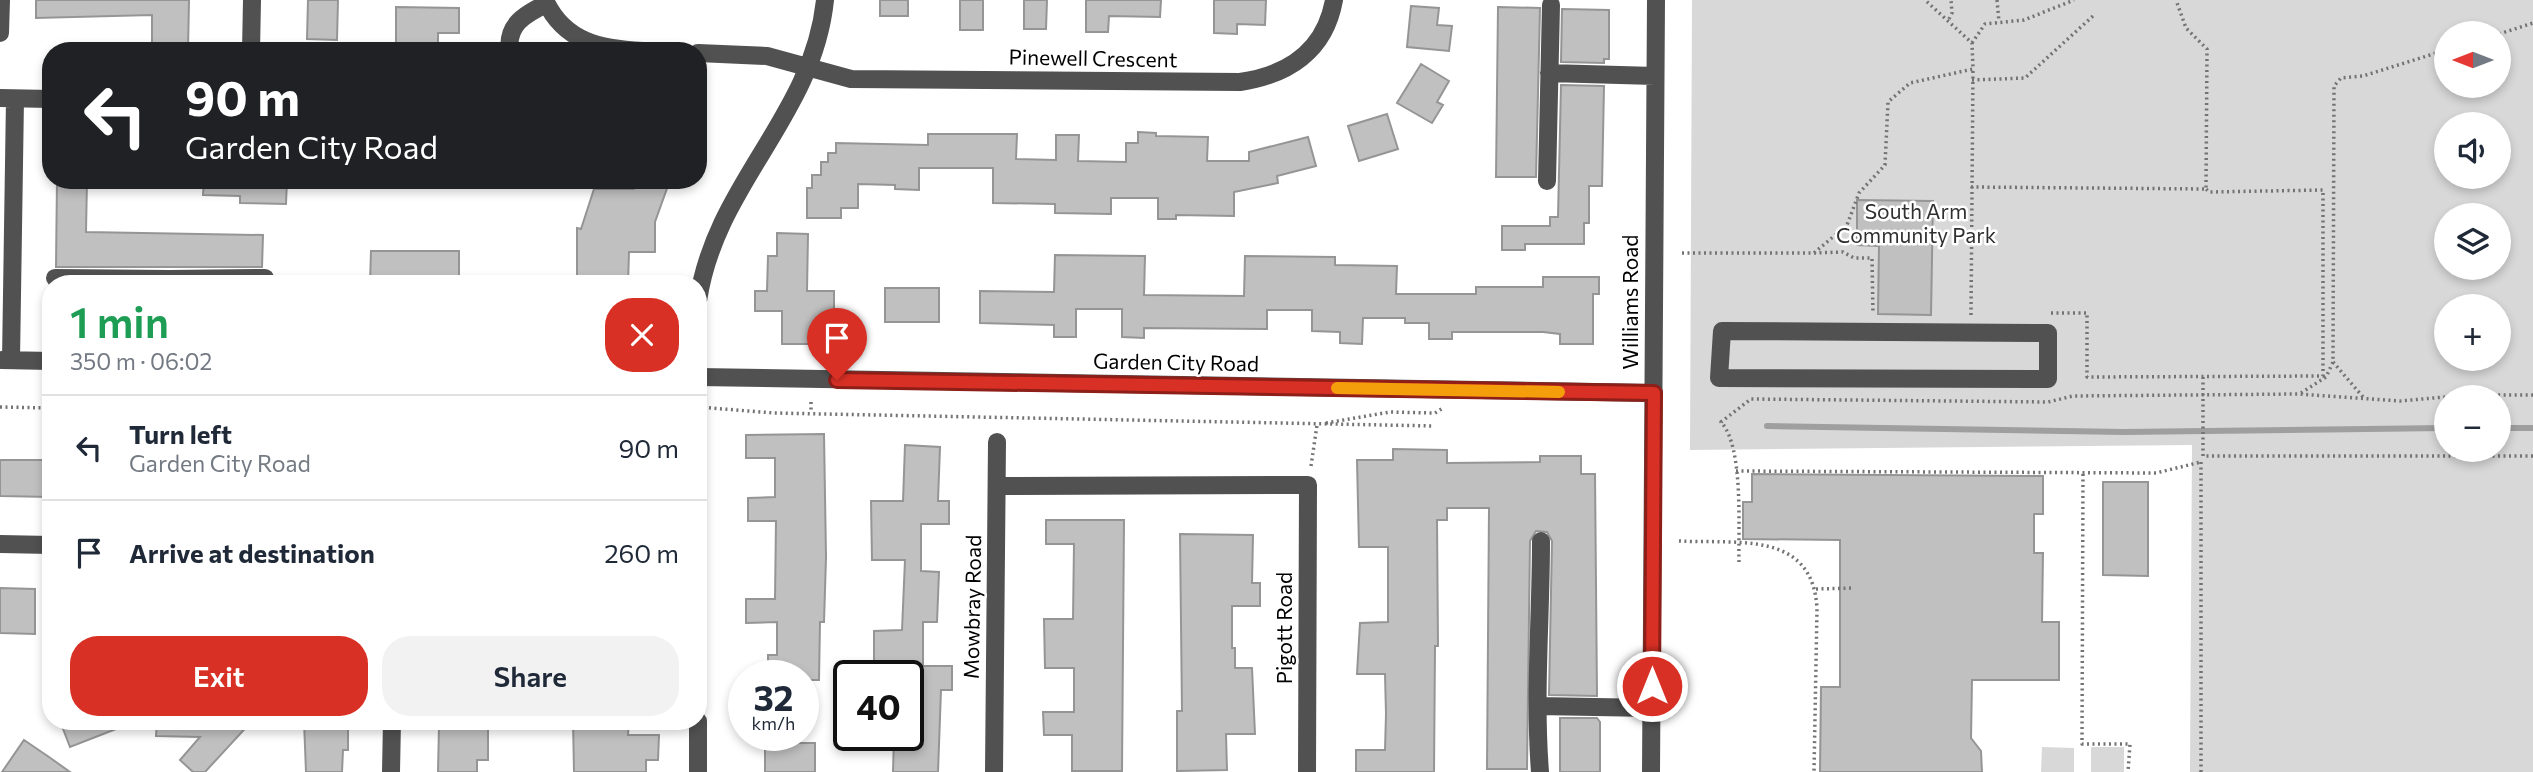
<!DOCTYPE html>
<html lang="en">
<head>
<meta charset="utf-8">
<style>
  :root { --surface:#fff; --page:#f2f2f3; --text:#1f2937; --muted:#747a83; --line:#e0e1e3; --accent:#d93025 }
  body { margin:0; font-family:Commissioner,sans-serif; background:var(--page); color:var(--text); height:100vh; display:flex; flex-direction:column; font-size:26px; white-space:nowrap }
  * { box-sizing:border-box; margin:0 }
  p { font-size:23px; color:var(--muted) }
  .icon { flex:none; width:38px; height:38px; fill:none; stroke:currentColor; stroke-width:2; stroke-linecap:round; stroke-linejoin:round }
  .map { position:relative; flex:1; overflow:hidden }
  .panel { position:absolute; left:42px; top:275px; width:665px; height:455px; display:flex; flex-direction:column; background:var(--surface); border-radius:28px; box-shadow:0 4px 10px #0003 }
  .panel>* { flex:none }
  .hud { position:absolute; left:42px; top:42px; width:665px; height:147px; border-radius:28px; box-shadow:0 4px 10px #0003; background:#202124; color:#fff; overflow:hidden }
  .needle { width:46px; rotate:270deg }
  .controls { position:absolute; left:2434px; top:21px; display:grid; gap:14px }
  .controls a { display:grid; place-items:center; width:77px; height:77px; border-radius:50%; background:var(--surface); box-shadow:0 4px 10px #0003; font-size:35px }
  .speed { position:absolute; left:728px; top:660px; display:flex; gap:14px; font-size:35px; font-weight:700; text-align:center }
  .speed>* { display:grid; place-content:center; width:91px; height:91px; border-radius:50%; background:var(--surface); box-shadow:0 4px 10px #0003; line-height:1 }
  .speed small { font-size:18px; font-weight:400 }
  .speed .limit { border:4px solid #111; border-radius:10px; background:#fff; color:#111 }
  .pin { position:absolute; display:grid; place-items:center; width:60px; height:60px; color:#fff; margin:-72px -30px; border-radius:50% 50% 50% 0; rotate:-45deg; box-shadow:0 0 7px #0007 }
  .pin .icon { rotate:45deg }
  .me { position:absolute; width:77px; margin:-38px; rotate:0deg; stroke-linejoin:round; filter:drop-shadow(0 0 5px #0008) }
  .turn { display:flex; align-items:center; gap:24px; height:147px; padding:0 28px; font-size:32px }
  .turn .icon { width:91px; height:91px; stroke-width:2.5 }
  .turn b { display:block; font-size:49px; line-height:60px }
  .round { display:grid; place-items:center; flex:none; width:74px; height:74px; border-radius:28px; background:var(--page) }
  .overview { display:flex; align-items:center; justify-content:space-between; height:119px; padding:0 28px }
  h1 { font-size:42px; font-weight:600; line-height:52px; color:#1e9e55 }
  .cta { display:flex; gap:14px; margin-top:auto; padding:14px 28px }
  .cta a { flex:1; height:80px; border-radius:28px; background:var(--accent); color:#fff; font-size:28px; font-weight:600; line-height:80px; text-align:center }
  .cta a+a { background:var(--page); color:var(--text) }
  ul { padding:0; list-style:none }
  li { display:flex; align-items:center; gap:21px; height:105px; padding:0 28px; border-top:2px solid var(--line) }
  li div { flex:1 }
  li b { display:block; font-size:26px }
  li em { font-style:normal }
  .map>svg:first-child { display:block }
</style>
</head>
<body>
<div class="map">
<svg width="2533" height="772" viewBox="0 0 2533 772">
  <rect width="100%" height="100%" fill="#fff"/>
  <!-- green -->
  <path fill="#d8d8d8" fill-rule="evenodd" d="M1692 0H2533V772H2190L2192 445 1690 450ZM2446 33H2499V86H2446ZM2446 124H2499V177H2446ZM2446 215H2499V268H2446ZM2446 306H2499V359H2446ZM2446 397H2499V450H2446Z
    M2042 747 2074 748V772H2041Z
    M2091 747H2124V772H2091Z"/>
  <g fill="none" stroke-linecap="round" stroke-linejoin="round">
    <!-- stream -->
    <path stroke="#9f9f9f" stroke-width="6" d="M1767 426 2124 432 2446 428
      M2499 428H2533"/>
  </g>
  <!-- building -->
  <path fill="#c0c0c0" stroke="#959595" stroke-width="2" d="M36 0H189L188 51H152V15L36 18Z
    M308 0H338L337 40 307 39Z
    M880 0H908V16H880Z
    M960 0H983V30H960Z
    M1024 0H1047L1046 29H1024Z
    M1086 0H1161L1160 17 1109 16 1108 32H1086Z
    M1214 0H1266L1265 25 1237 24V34L1214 33Z
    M1411 6 1439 8 1437 25 1452 26 1449 51 1407 47Z
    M396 7 459 8V33H438V51L396 50Z
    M1498 7 1540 8 1536 177H1496Z
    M1562 9 1609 10V59H1604V63L1561 62Z
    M1421 64 1449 81 1437 102 1443 105 1432 123 1397 103Z
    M1561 85 1604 86 1602 186H1589V223H1584V244H1525V250H1502V226H1550V217H1558Z
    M1387 114 1398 149 1359 161 1348 126Z
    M1138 132 1156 133V136L1208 137 1207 161H1249V152L1308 137 1316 166 1277 176 1278 183 1234 192V216L1176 215V219H1158V198H1111V214L1055 213V204L993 203V168H919V190L895 189V185L858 184V208H841V218H807V188H812V175H821V162H828V153H836V143L928 145V134H1017L1016 159 1056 160V135H1079L1078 161 1126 162V143H1138Z
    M57 180H87L86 232 263 235 262 267H56Z
    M204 180H287L286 204 240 203V196L203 195Z
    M637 180H670L655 222V252H629L628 284H577V228L581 229 594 189H634Z
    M1857 200 1933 201 1931 315 1878 314 1879 246 1857 245Z
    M777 233 808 234 807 291H834V344H782V311H755V291H767L768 256H777Z
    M371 251H459V284H370Z
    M1055 255 1145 256 1144 295 1244 296 1245 256 1335 257V265L1397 266 1396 294H1476V287H1543V277H1599V294H1593V344H1560V334L1543 332H1452V339H1429V323H1405V318H1363L1362 344 1340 343V332L1312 331V310H1267V329L1144 328V338L1122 337V309H1076V337H1054V325L980 323V291L1054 292Z
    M885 288H939V322H885Z
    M824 434 826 557 824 622H820L819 680H803V676H768V655H777V622L746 623V599H775L776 521H748V498L775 497V458H746V435Z
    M905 445 940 447 938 501H949V524H921V571L939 572 937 622H923V666H952V690H941L938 772H893L894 735H908V676H874V631L902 630 905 560H872L871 501H903Z
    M1393 449 1447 450V463L1540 462V456H1581V474H1595L1597 696 1549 695 1552 541 1547 532 1536 531 1530 541 1527 769H1487L1489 508H1447V520H1437L1438 646H1435L1434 772H1356V750H1385L1386 714 1385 674H1357L1360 623 1388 622V547H1359L1357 460H1393Z
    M0 460H51V497L0 496Z
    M1752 474 2043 476V514H2034V553H2043L2042 622H2059V680H1972L1971 738 1981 751 1982 772H1820L1821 687H1840V540L1743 539V502H1752Z
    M2103 482H2148V576L2103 575Z
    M1046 520H1124L1122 771H1072V735H1044L1043 712H1074V668H1045L1044 619H1073L1074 544H1046Z
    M1180 534 1253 535 1252 583H1260V606H1232V648H1235V668H1252L1255 734H1226L1227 770 1177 771V711H1182Z
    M0 588 35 589V634L0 633Z
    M1560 718H1597L1600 722V772H1560Z
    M60 721H134V722L70 747Z
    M157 721H252L205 772H193L180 760 200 737 156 736Z
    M304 721H348V750H343L342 772H306Z
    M573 721 629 722 628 735H659L658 760H646V772H574Z
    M439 726H488V760H477V772H438Z
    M24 740 49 757 70 772H2Z
    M765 743H815V772H765Z"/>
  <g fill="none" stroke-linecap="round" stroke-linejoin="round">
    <!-- path -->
    <path stroke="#737373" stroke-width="3.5" stroke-dasharray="2 3.5" stroke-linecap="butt" d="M1997 0 1999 22
      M1949 19 1952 13 1951 0
      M2499 34 2533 23
      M1972 43 1985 24 2024 20 2074 0
      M1972 80 2025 78 2093 16
      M1971 187 2206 189 2207 49 2186 28 2176 0
      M1682 253H1814L1847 225 1859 193 1885 165 1888 102 1910 83 1973 69 1972 43 1925 0
      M1814 253 1843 252 1854 258H1872L1873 314
      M2051 313H2087V377L2323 376V190L2209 192 2206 189
      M1971 315 1973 69
      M2333 362 2363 397
      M2203 377V456H2533
      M2301 393 2326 377 2333 362 2334 86 2341 78 2363 76 2446 50
      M811 402V413
      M0 407 51 408
      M698 407 774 413 1434 426
      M1326 423 1390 412 1435 413 1443 408
      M1311 466 1317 425
      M1736 471 2156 473 2201 462
      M2083 474 2082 744H2130L2128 772
      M1679 541C1738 544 1813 530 1817 609L1814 772
      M1739 562C1738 528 1744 447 1721 422L1751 399 2048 402 2073 396 2298 394 2400 401 2467 395H2533
      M1816 589 1854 588
      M2201 772V462"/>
    <!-- minor -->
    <path stroke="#515151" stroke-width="18" d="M545 0C564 42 601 49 643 51
      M0 33 1 0
      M251 51 252 0
      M510 51C506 25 525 14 546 4
      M698 53 767 56 851 79 1240 82C1288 75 1325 51 1334 0
      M1549 73 1655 76
      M0 98 51 99
      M1547 181 1551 5
      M55 278 170 279
      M170 284V279L265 278
      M698 301C715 184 813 117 825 0
      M1722 331 2048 333V379L1719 378Z
      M2 360 51 361
      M11 360 15 99
      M698 377 1654 393
      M997 486 1308 485 1307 772
      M0 544 51 545
      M1538 706 1652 708
      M698 721V772
      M391 772 392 721
      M994 772 997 442
      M1540 772C1534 695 1541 618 1541 541
      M1651 772 1656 0"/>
  </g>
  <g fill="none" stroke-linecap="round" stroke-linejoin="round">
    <!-- route casing -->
    <g stroke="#8d1f18" stroke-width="18">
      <path id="route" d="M837 380 1654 393 1652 686"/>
    </g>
    <!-- route -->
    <use href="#route" stroke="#d93025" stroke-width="12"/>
    <!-- slow -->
    <path stroke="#f59e0b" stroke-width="12" d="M1337 388 1559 392"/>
  </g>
  <g text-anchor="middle" stroke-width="5" stroke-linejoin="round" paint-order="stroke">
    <!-- street labels -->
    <g font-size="21" fill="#000" stroke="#fff">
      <text transform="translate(1093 59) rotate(1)" y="7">Pinewell Crescent</text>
      <text transform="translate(1631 302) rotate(-90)" y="7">Williams Road</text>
      <text transform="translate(1176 363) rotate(1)" y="7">Garden City Road</text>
      <text transform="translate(973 607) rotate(-89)" y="7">Mowbray Road</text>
      <text transform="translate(1285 628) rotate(-90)" y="7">Pigott Road</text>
    </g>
    <!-- park labels -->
    <g font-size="21" fill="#2f2f2f" stroke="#fff">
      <text x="1916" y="219">South Arm<tspan x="1916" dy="24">Community Park</tspan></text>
    </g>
  </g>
</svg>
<div class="controls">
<a><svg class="needle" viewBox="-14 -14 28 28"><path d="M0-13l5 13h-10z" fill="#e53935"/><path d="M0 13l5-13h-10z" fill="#747a83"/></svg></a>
<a><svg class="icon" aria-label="sound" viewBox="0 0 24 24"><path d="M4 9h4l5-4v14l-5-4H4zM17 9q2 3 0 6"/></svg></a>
<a><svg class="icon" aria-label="layers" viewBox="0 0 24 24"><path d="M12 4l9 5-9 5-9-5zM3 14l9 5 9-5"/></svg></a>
<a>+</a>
<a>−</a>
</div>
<div class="speed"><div>32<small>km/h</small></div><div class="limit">40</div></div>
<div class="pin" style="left:837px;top:380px;background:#d93025"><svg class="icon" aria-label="arrive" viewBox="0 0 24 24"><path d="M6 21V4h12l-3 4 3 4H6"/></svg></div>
<svg class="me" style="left:1652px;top:686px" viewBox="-20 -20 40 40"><circle r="17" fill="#d93025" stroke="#fff" stroke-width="3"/><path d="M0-11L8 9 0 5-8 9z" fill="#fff"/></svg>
<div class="hud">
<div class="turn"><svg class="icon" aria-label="left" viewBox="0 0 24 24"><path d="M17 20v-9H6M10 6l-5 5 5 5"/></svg><div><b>90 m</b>Garden City Road</div></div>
</div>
<section class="panel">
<div class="overview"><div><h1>1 min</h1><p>350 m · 06:02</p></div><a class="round" style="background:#d93025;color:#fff"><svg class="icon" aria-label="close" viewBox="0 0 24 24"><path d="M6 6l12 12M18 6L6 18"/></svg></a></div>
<ul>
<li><svg class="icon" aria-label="left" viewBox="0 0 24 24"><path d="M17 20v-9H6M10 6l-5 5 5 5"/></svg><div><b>Turn left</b><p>Garden City Road</p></div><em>90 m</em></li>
<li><svg class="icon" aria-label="arrive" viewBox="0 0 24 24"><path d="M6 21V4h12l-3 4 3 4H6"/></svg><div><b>Arrive at destination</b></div><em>260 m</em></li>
</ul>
<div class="cta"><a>Exit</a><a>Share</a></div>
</section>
</div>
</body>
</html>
